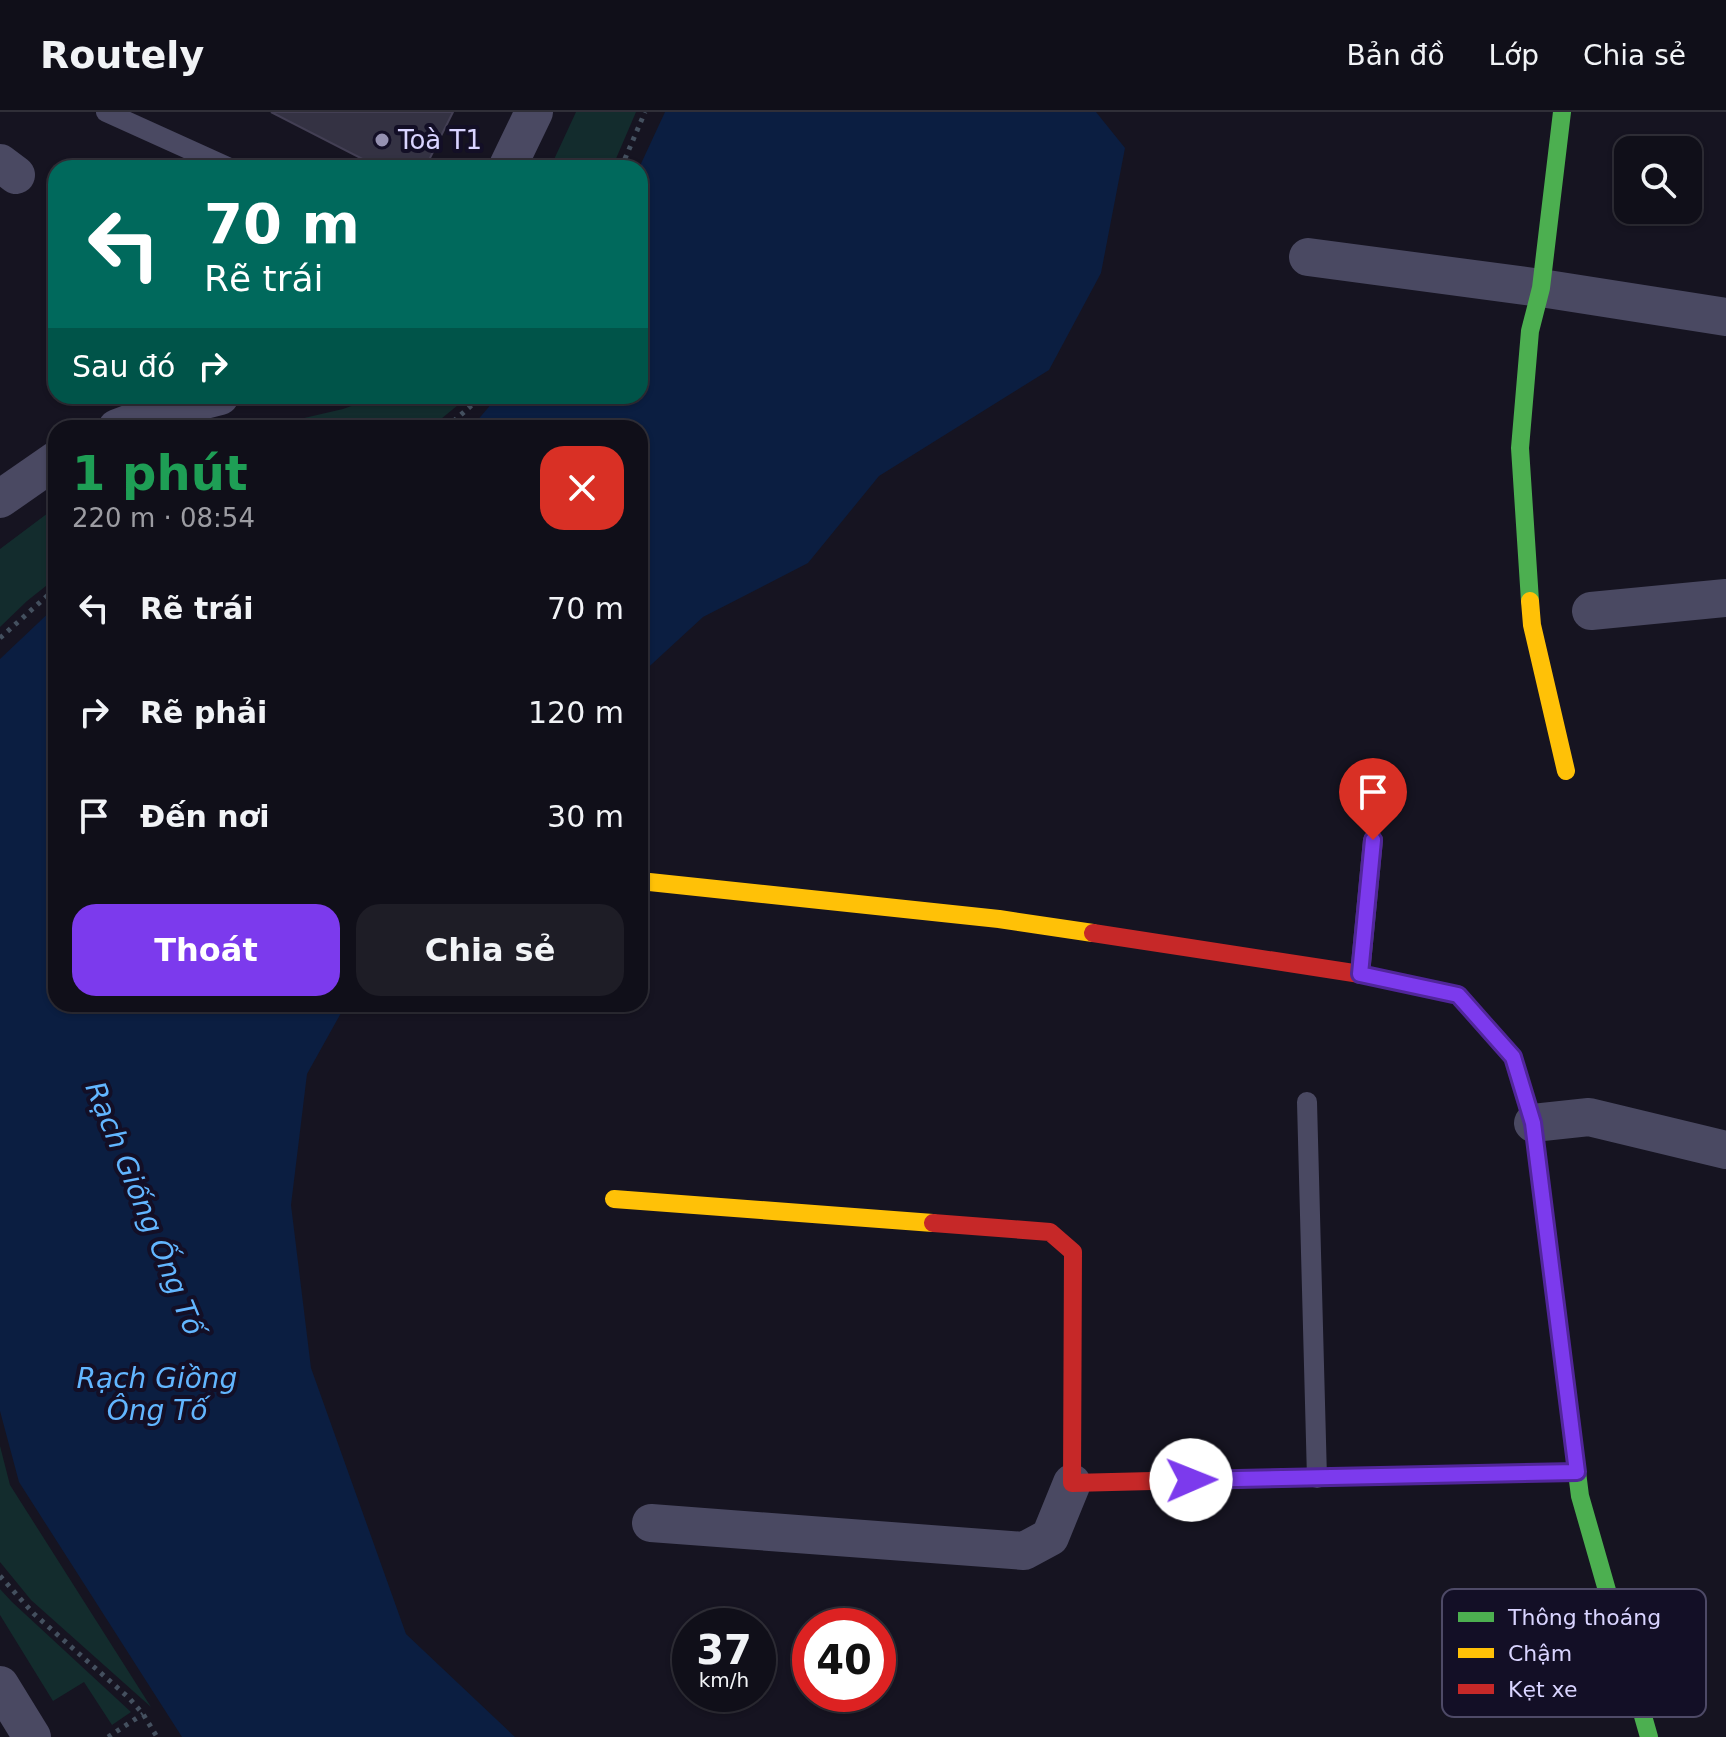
<!DOCTYPE html>
<html lang="vi">
<head>
<meta charset="utf-8">
<style>
  :root { --surface:#100f19; --page:#1e1d26; --text:#f1f3f6; --muted:#9c9ca2; --line:#302f38; --accent:#7c3aed }
  body { margin:0; font-family:"DejaVu Sans",sans-serif; background:var(--page); color:var(--text); height:100vh; display:flex; flex-direction:column; font-size:30px; white-space:nowrap }
  * { box-sizing:border-box; margin:0 }
  p { font-size:26px; color:var(--muted) }
  .icon { flex:none; width:44px; height:44px; fill:none; stroke:currentColor; stroke-width:2; stroke-linecap:round; stroke-linejoin:round }
  .map { position:relative; flex:1; overflow:hidden }
  .sheet { position:absolute; left:48px; top:308px; width:600px; height:592px; display:flex; flex-direction:column; background:var(--surface); border-radius:24px; box-shadow:0 2px 6px #0004,0 0 0 2px var(--line) }
  .sheet>* { flex:none }
  .top-card { position:absolute; left:48px; top:48px; width:600px; height:244px; border-radius:24px; box-shadow:0 2px 6px #0004,0 0 0 2px var(--line); background:#00695c; color:#fff; overflow:hidden }
  .tools { position:absolute; left:1614px; top:24px; display:grid; gap:16px }
  .tools a { display:grid; place-items:center; width:88px; height:88px; border-radius:16px; background:var(--surface); box-shadow:0 2px 6px #0004,0 0 0 2px var(--line); font-size:40px }
  .speed { position:absolute; left:672px; top:1496px; display:flex; gap:16px; font-size:40px; font-weight:700; text-align:center }
  .speed>* { display:grid; place-content:center; width:104px; height:104px; border-radius:50%; background:var(--surface); box-shadow:0 2px 6px #0004,0 0 0 2px var(--line); line-height:1 }
  .speed small { font-size:20px; font-weight:400 }
  .speed .limit { border:12px solid #d22; background:#fff; color:#111 }
  .pin { position:absolute; display:grid; place-items:center; width:68px; height:68px; color:#fff; margin:-82px -34px; border-radius:50% 50% 50% 0; rotate:-45deg; box-shadow:0 0 8px #0007 }
  .pin .icon { rotate:45deg }
  .me { position:absolute; width:88px; margin:-44px; rotate:89deg; stroke-linejoin:round; filter:drop-shadow(0 0 6px #0008) }
  .turn { display:flex; align-items:center; gap:28px; height:168px; padding:0 24px; font-size:36px }
  .turn .icon { width:104px; height:104px; stroke-width:2.5 }
  .turn b { display:block; font-size:56px; line-height:68px }
  .then { display:flex; align-items:center; height:76px; padding:0 24px; background:#0003; gap:16px; font-size:30px }
  .round { display:grid; place-items:center; flex:none; width:84px; height:84px; border-radius:24px; background:var(--page) }
  .headline { display:flex; align-items:center; justify-content:space-between; height:136px; padding:0 24px }
  h1 { font-size:48px; font-weight:600; line-height:60px; color:#1e9e55 }
  .primary-button { display:flex; gap:16px; margin-top:auto; padding:16px 24px }
  .primary-button a { flex:1; height:92px; border-radius:24px; background:var(--accent); color:#fff; font-size:32px; font-weight:600; line-height:92px; text-align:center }
  .primary-button a+a { background:var(--page); color:var(--text) }
  ul { padding:0; list-style:none }
  li { display:flex; align-items:center; gap:24px; height:104px; padding:0 24px }
  li div { flex:1 }
  li b { display:block; font-size:30px }
  li em { font-style:normal }
  header { display:flex; align-items:center; gap:48px; box-sizing:border-box; height:112px; padding:0 40px; background:var(--surface); border-bottom:2px solid var(--line) }
  header strong { font-size:38px }
  nav { display:flex; gap:44px; margin-inline-start:auto; font-size:28px }
  .map>svg:first-child { display:block }
</style>
</head>
<body>
<header>
<strong>Routely</strong>
<nav><a>Bản đồ</a><a>Lớp</a><a>Chia sẻ</a></nav>
</header>
<div class="map">
<svg width="1726" height="1625" viewBox="0 0 1726 1625">
  <rect width="100%" height="100%" fill="#161421"/>
  <!-- green -->
  <path fill="#132c2d" d="M576 0H636L612 56H550Z
    M379 284H469L430 316H261L343 297Z
    M56 395V466L27 489 0 515V437Z
    M0 1334 10 1373 151 1595 31 1488 0 1450Z
    M0 1477 12 1490 131 1600 112 1613 84 1570 53 1589 0 1503Z"/>
  <!-- water -->
  <path fill="#0b1e41" d="M665 0H1096L1125 36 1101 161 1049 258 879 364 808 451 703 505 640 563V316H471L498 284H640L639 56Z
    M56 494V892H346L307 962 291 1093 311 1256 406 1522 515 1625H182L19 1370 0 1299V547Z"/>
  <!-- building -->
  <path fill="#343243" stroke="#433f54" stroke-width="2" d="M271 0H453L425 56H380Z"/>
  <g fill="none" stroke-linecap="round" stroke-linejoin="round">
    <!-- path -->
    <path stroke="#44505f" stroke-width="5" stroke-dasharray="4 6" stroke-linecap="butt" d="M621 56 645 0
      M446 316 482 284
      M0 526 56 476
      M0 1464 34 1502 129 1586 143 1602 157 1625
      M108 1625 143 1602"/>
    <!-- lane -->
    <path stroke="#4a4962" stroke-width="20" d="M106 0 230 56
      M1360 862 1373 728
      M1307 990 1317 1366"/>
    <!-- street -->
    <path stroke="#4a4962" stroke-width="38" d="M0 51 16 63
      M507 56 534 0
      M1308 145 1541 176 1726 205
      M117 316 165 298 220 284
      M0 387 56 348
      M1591 499 1726 486
      M1533 1011 1589 1005 1726 1038
      M651 1411 1024 1439 1050 1425 1072 1371
      M0 1573 32 1625"/>
    <!-- fast -->
    <path stroke="#4caf50" stroke-width="18" d="M1530 489 1520 336 1530 219 1541 176 1562 0
      M1516 954 1533 1011 1580 1384 1649 1625
      M1152 1369 1577 1360"/>
    <!-- slow -->
    <path stroke="#ffc107" stroke-width="18" d="M1530 489 1532 513 1566 659
      M640 769 999 807 1093 821
      M614 1087 933 1111"/>
    <!-- jam -->
    <path stroke="#c62828" stroke-width="18" d="M1093 821 1360 862 1458 883 1513 945 1516 954
      M933 1111 1050 1120 1073 1140 1072 1371 1152 1369"/>
  </g>
  <g fill="none" stroke-linecap="round" stroke-linejoin="round">
    <!-- route casing -->
    <g stroke="#51269a" stroke-width="20">
      <path id="route" d="M1191 1368 1577 1360 1533 1011 1513 945 1458 883 1360 862 1373 728"/>
    </g>
    <!-- route -->
    <use href="#route" stroke="#7c3aed" stroke-width="14"/>
  </g>
  <!-- markers -->
  <circle fill="#9591b1" stroke="#130f26" stroke-width="3" cx="382" cy="28" r="8"/>
  <g text-anchor="middle" stroke-width="8" stroke-linejoin="round" paint-order="stroke">
    <!-- poi labels -->
    <g font-size="26" fill="#d9d4ff" stroke="#130f26" text-anchor="start">
      <text x="398" y="37">Toà T1</text>
    </g>
    <!-- water labels -->
    <g font-size="28" font-style="italic" fill="#62b6ff" stroke="#130f26">
      <text transform="translate(145 1096) rotate(68)" y="10">Rạch Giống Ống Tố</text>
      <text x="157" y="1276">Rạch Giồng<tspan x="157" dy="32">Ông Tố</tspan></text>
    </g>
  </g>
  <!-- legend -->
  <rect x="1442" y="1477" width="264" height="128" rx="12" fill="#130f26" stroke="#4e4a67" stroke-width="2"/>
  <rect x="1458" y="1500" width="36" height="10" fill="#4caf50"/>
  <rect x="1458" y="1536" width="36" height="10" fill="#ffc107"/>
  <rect x="1458" y="1572" width="36" height="10" fill="#c62828"/>
  <g font-size="22" fill="#d9d4ff">
    <text x="1508" y="1513">Thông thoáng</text>
    <text x="1508" y="1549">Chậm</text>
    <text x="1508" y="1585">Kẹt xe</text>
  </g>
</svg>
<div class="tools">
<a><svg class="icon" aria-label="search" viewBox="0 0 24 24"><circle cx="10" cy="10" r="6"/><path d="M15 15l6 6"/></svg></a>
</div>
<div class="speed"><div>37<small>km/h</small></div><div class="limit">40</div></div>
<div class="pin" style="left:1373px;top:728px;background:#d93025"><svg class="icon" aria-label="arrive" viewBox="0 0 24 24"><path d="M6 21V4h12l-3 4 3 4H6"/></svg></div>
<svg class="me" style="left:1191px;top:1368px" viewBox="-20 -20 40 40"><circle r="19" fill="#fff"/><path d="M0-13L10 11 0 6-10 11z" fill="#7c3aed"/></svg>
<div class="top-card">
<div class="turn"><svg class="icon" aria-label="left" viewBox="0 0 24 24"><path d="M17 20v-9H6M10 6l-5 5 5 5"/></svg><div><b>70 m</b>Rẽ trái</div></div>
<div class="then">Sau đó<svg class="icon" aria-label="right" viewBox="0 0 24 24"><path d="M7 20v-9h11M14 6l5 5-5 5"/></svg></div>
</div>
<section class="sheet">
<div class="headline"><div><h1>1 phút</h1><p>220 m · 08:54</p></div><a class="round" style="background:#d93025;color:#fff"><svg class="icon" aria-label="close" viewBox="0 0 24 24"><path d="M6 6l12 12M18 6L6 18"/></svg></a></div>
<ul>
<li><svg class="icon" aria-label="left" viewBox="0 0 24 24"><path d="M17 20v-9H6M10 6l-5 5 5 5"/></svg><div><b>Rẽ trái</b></div><em>70 m</em></li>
<li><svg class="icon" aria-label="right" viewBox="0 0 24 24"><path d="M7 20v-9h11M14 6l5 5-5 5"/></svg><div><b>Rẽ phải</b></div><em>120 m</em></li>
<li><svg class="icon" aria-label="arrive" viewBox="0 0 24 24"><path d="M6 21V4h12l-3 4 3 4H6"/></svg><div><b>Đến nơi</b></div><em>30 m</em></li>
</ul>
<div class="primary-button"><a>Thoát</a><a>Chia sẻ</a></div>
</section>
</div>
</body>
</html>
